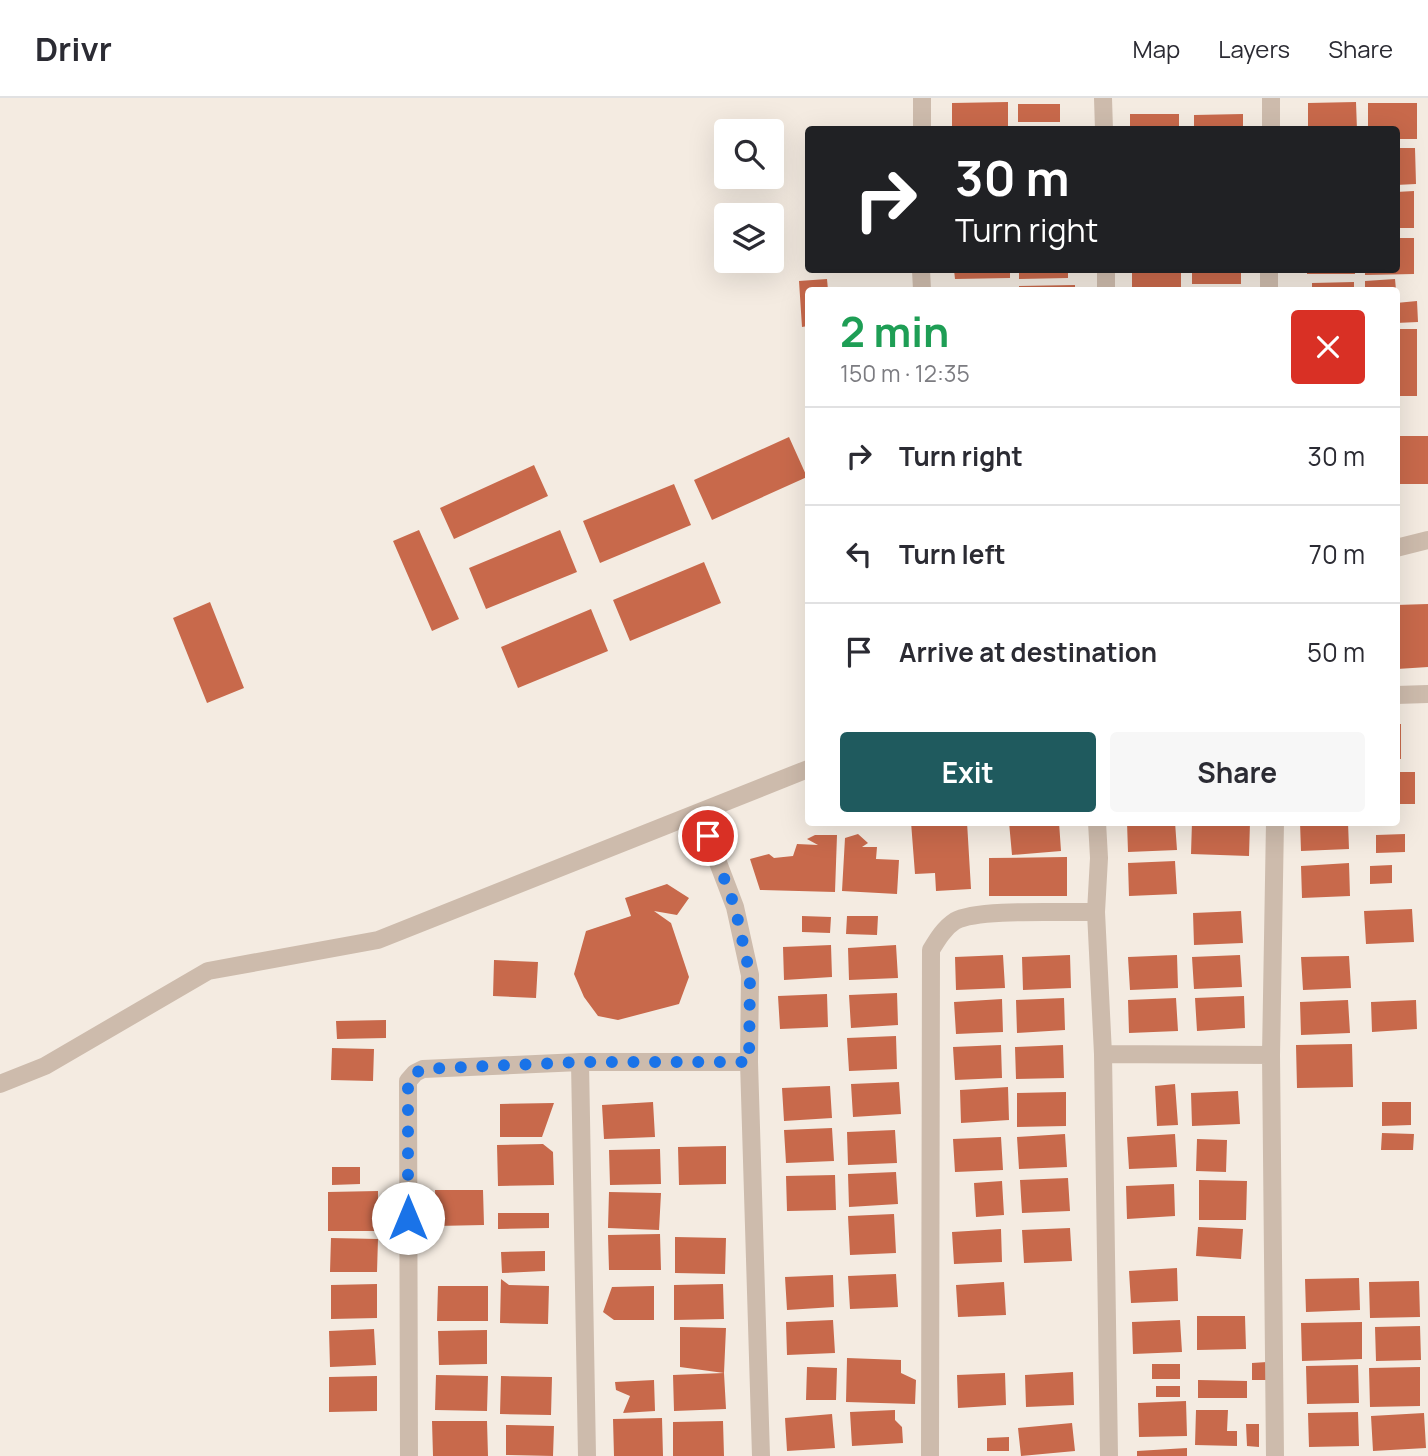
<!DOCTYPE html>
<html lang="en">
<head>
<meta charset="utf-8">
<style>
  :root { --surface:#fff; --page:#f7f7f7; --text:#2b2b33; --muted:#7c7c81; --line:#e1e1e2; --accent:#1f5a5e }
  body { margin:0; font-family:Manrope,sans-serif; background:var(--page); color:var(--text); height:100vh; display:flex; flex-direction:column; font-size:26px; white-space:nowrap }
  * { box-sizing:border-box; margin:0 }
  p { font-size:23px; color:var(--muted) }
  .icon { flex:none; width:38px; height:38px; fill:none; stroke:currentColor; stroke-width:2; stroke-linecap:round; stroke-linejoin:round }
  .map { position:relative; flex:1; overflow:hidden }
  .drawer { position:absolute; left:805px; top:189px; width:595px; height:539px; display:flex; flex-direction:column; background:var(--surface); border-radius:7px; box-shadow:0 7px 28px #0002 }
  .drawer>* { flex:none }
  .guide { position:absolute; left:805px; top:28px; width:595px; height:147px; border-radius:7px; box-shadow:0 7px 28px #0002; background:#202124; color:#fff; overflow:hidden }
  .buttons { position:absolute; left:714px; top:21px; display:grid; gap:14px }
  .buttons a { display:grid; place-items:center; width:70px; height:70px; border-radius:7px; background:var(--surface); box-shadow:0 7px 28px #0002; font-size:35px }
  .pin { position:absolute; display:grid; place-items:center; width:60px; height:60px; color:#fff; margin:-30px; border:4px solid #fff; border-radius:50%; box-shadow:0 2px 7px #0007 }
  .me { position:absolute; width:77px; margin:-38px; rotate:0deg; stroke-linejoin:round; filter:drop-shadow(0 0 5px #0008) }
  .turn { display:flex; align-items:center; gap:24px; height:147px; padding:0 35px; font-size:32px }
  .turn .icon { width:91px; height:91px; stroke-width:2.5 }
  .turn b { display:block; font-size:49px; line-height:60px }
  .round { display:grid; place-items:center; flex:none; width:74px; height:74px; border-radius:7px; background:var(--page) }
  .summary { display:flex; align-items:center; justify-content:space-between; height:119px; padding:0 35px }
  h1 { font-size:42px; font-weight:700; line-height:52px; color:#1e9e55 }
  .primary-button { display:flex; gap:14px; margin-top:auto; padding:14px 35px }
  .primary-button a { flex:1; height:80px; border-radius:7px; background:var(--accent); color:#fff; font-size:28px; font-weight:700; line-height:80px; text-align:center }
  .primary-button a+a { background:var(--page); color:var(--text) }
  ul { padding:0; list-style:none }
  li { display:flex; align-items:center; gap:21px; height:98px; padding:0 35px; border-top:2px solid var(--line) }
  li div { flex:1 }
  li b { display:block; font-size:26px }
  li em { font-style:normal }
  header { display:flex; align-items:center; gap:42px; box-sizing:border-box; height:98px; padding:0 35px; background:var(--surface); border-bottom:2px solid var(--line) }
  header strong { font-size:33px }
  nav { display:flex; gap:38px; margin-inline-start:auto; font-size:24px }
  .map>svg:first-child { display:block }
</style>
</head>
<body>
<header>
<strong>Drivr</strong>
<nav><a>Map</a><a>Layers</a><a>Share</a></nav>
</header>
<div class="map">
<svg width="1428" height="1358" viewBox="0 0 1428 1358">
  <rect width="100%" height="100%" fill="#f4ebe1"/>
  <!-- building -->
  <path fill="#c8694b" d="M1008 4V32H952V5Z
    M1356 4 1357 32H1308V5Z
    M1368 5H1417V41H1396V32H1368Z
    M1018 6H1060V24H1018Z
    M1130 16H1179V32H1130Z
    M1243 16V32H1194V17Z
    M1396 50H1415L1416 86 1396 87Z
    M1414 93V130H1396V94Z
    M1396 140H1414V176L1365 177V172H1396Z
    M954 172H1010V180L955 181Z
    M1019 172H1068V180L1019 181Z
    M1132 172H1181V190L1132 191Z
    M1192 172H1241V186H1192Z
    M1307 172H1355V176H1307Z
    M827 181 828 192H808V228L802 229 799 183Z
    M1395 181 1396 192H1365V183Z
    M1354 184V192H1312V185Z
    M1075 187V192H1019V188Z
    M960 189H1008V192H960Z
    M1417 203 1418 224 1396 225V205Z
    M1396 231H1417V298H1396Z
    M1396 338H1428V386H1396Z
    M789 339 807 379 712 422 694 382Z
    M534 367 548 398 454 441 440 410Z
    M674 386 691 427 600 465 583 423Z
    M419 432 459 521 432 533 393 443Z
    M560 432 577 474 486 511 469 470Z
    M704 464 721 505 630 543 613 502Z
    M210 504 244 590 207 605 173 520Z
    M1428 506V569L1397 571 1396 507Z
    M591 511 608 553 518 590 501 549Z
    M1396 626H1401V661H1396Z
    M1396 674H1415V706H1396Z
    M911 724H967L971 791 936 793 935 775 915 776Z
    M1009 724H1059L1061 753 1012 757Z
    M1127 724H1175L1177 752 1128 754Z
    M1192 724H1250L1249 758 1191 756Z
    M1300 724H1348L1349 751 1301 753Z
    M858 736 868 745 862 749H877L876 761 899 762 897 796 842 793 845 740Z
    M1405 736V754L1376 755V737Z
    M815 737H837L835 794 760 792 750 761 769 756 774 760 793 758 797 746 818 747 807 741Z
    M1067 759V798H989V760Z
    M1175 763 1177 796 1129 798 1128 765Z
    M1349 765 1350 798 1302 800 1301 768Z
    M1392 767V785L1370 786V768Z
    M667 786 689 800 677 817 654 813 671 825 689 879 679 906 618 922 598 918 584 899 574 876 586 833 631 818 625 800Z
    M1412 811 1414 844 1366 846 1364 813Z
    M1241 813 1243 845 1194 847 1193 815Z
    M802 818 831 819 830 835 802 834Z
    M847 818H878L877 837 846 836Z
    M831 847 832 879 784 882 783 849Z
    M896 847 898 880 849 882 848 850Z
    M1003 857 1005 890 956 892 955 859Z
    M1070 857 1071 890 1023 892 1022 859Z
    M1177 857 1178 890 1130 892 1128 859Z
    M1240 857 1242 889 1194 891 1192 859Z
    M1349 858 1351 890 1303 892 1301 859Z
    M494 862 538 864 536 900 493 898Z
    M897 895 898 927 851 930 849 897Z
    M827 896 828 929 780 931 778 898Z
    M1244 898 1245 930 1197 933 1195 900Z
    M1064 900 1065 932 1017 935 1016 902Z
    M1176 900 1178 933 1129 935 1128 902Z
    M1002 901 1003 934 956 936 954 904Z
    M1348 902 1350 935 1301 937 1300 904Z
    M1416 902 1417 931 1372 934 1371 904Z
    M386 922V940L337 941 336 923Z
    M896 938 897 971 849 973 847 940Z
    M1352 946 1353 989 1297 990 1296 947Z
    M1001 947 1002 980 955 982 953 949Z
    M1063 947 1064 980 1016 981 1015 949Z
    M332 950 374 951 373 983 331 982Z
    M899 984 901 1016 853 1019 851 986Z
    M1175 986 1178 1027 1157 1028 1155 988Z
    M830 988 832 1020 784 1023 782 990Z
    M1008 989 1009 1022 961 1025 960 992Z
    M1238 993 1240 1026 1192 1028 1191 995Z
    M1066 994V1028L1017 1029V995Z
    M653 1004 655 1039 604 1041 602 1007Z
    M1382 1004H1411V1027L1382 1028Z
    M554 1005 542 1039H500V1006Z
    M832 1030 834 1063 786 1065 784 1032Z
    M895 1032 897 1065 848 1067 847 1034Z
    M1382 1035 1414 1036 1413 1052H1381Z
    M1065 1036 1067 1069 1019 1071 1017 1039Z
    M1175 1036 1177 1069 1129 1071 1127 1039Z
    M1001 1039 1003 1072 955 1074 953 1041Z
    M1197 1041 1227 1042 1226 1074 1196 1073Z
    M543 1046 553 1054 554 1087 498 1088 497 1047Z
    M726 1048V1086L679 1087 678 1049Z
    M660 1051 661 1086 610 1087 609 1052Z
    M332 1069H360V1086L332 1087Z
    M896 1074 898 1106 849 1109 848 1076Z
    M835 1077 836 1112 787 1113 786 1078Z
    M1068 1080 1070 1113 1022 1115 1020 1082Z
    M1199 1082 1247 1083 1246 1122H1199Z
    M1002 1083 1004 1117 976 1119 974 1085Z
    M1174 1086 1175 1118 1127 1121 1126 1088Z
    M435 1092H483L484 1127 436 1128Z
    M378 1093V1103H392V1133H328V1094Z
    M609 1094 661 1095 659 1132 608 1130Z
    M498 1115H549V1130L498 1131Z
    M894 1116 896 1155 850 1157 848 1118Z
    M1198 1129 1243 1131 1241 1161 1196 1158Z
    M1070 1130 1072 1163 1024 1165 1022 1132Z
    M1001 1131 1002 1164 954 1166 952 1134Z
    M660 1136 661 1172H609L608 1137Z
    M675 1139 726 1140 725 1176 675 1175Z
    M331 1140 378 1141 377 1174H330Z
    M545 1153V1173L502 1175 501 1154Z
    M1177 1170 1178 1203 1131 1205 1129 1173Z
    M896 1176 898 1209 850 1211 848 1178Z
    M833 1177 834 1209 787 1212 785 1179Z
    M1359 1180 1360 1212 1306 1214 1305 1181Z
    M501 1181 509 1187 549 1188 548 1226 500 1225Z
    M1419 1183 1420 1219 1370 1220 1369 1184Z
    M1004 1184 1006 1217 958 1219 956 1187Z
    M377 1186V1220L331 1221V1187Z
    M723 1186 724 1221 674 1222V1187Z
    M438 1188H488V1223H437Z
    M654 1188V1222H614L603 1214 612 1189Z
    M1197 1218H1245L1246 1251 1197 1252Z
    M833 1222 835 1255 787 1257 786 1224Z
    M1180 1222 1182 1254 1133 1256 1132 1224Z
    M1362 1224V1261L1302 1263 1301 1225Z
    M1420 1228 1421 1262 1376 1263 1375 1229Z
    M680 1229 726 1230 724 1275 680 1269Z
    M374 1231 376 1267 330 1269 329 1233Z
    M487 1232V1266L439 1267 438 1233Z
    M847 1260 901 1262V1275L916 1282 915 1306 846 1304Z
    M1267 1264V1282H1252V1265Z
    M1152 1266H1180V1281H1152Z
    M1358 1267 1359 1305 1307 1306 1306 1268Z
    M807 1269 837 1270 836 1302H806Z
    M1420 1269V1308L1370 1309 1369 1270Z
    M1073 1274 1074 1307 1026 1309 1025 1277Z
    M724 1275 726 1311 674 1313 673 1277Z
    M1005 1275 1006 1307 958 1310 957 1277Z
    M436 1277 488 1278 487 1313 435 1312Z
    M377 1278V1313L329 1314V1279Z
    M501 1278 552 1279 551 1317 500 1316Z
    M654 1282 655 1313 623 1315 630 1298 616 1292 615 1284Z
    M1198 1282 1247 1283V1300H1198Z
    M1156 1288H1180V1299H1156Z
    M1186 1303 1187 1338 1139 1339 1138 1305Z
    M895 1312V1322L902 1329 903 1345 852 1348 850 1314Z
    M1196 1312H1228L1227 1333H1237V1348L1195 1347Z
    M1358 1314 1359 1348 1309 1349 1308 1315Z
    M1424 1315 1426 1350 1373 1353 1371 1318Z
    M832 1316 835 1350 787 1353 785 1320Z
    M662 1320 663 1358H614L613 1321Z
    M432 1323H487L488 1358H433Z
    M723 1323 724 1358H673V1324Z
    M1072 1325 1075 1353 1021 1358 1018 1330Z
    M1246 1326H1259V1349L1247 1348Z
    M506 1327 554 1328 553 1358 506 1357Z
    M1009 1339V1353H987V1340Z
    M1187 1350V1358H1137V1353Z"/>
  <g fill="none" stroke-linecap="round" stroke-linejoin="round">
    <!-- minor -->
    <path stroke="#cdbbac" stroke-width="18" d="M1103 0 1104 32
      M922 32V0
      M1271 32V0
      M921 172 922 192
      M1106 172V192
      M1269 192V172
      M1396 450 1428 442
      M1396 597 1428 596
      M699 715 735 809 750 877 749 964 761 1358
      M1097 724 1099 760 1096 814 1103 956 1109 1358
      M1275 724 1271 957 1275 1358
      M1103 956 1271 957
      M580 964 587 1358
      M0 986 45 968 208 873 378 842 808 671
      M409 1358 408 983 415 975 423 971 580 964H749
      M930 1358 931 852C937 842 944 830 955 823 977 810 1066 815 1096 814"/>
  </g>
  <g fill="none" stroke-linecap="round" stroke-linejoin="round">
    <!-- route -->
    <path stroke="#1a73e8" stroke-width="12" stroke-dasharray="0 21.6" d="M408 1120V983L415 975 423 971 579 964H749L750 877 735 809 708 738"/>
  </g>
</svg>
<div class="buttons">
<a><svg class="icon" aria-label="search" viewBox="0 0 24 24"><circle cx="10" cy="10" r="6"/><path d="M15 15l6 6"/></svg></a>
<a><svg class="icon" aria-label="layers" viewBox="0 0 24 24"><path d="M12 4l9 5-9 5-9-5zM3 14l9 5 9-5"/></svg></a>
</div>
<div class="pin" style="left:708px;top:738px;background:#d93025"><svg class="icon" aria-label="arrive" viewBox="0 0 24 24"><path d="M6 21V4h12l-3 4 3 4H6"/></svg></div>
<svg class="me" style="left:408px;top:1120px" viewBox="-20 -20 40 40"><circle r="19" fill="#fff"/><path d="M0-13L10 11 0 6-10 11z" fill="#1a73e8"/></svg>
<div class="guide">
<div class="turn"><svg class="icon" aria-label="right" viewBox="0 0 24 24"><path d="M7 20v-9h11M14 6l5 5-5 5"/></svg><div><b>30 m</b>Turn right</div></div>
</div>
<section class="drawer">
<div class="summary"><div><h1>2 min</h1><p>150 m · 12:35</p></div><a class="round" style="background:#d93025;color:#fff"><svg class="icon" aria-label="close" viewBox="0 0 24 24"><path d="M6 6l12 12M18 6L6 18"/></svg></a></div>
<ul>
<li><svg class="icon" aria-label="right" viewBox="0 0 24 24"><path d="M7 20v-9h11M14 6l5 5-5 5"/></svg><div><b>Turn right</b></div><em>30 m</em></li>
<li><svg class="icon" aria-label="left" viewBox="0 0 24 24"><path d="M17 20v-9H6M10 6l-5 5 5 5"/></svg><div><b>Turn left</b></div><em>70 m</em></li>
<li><svg class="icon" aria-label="arrive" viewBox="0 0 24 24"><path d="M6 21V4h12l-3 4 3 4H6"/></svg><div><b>Arrive at destination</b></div><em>50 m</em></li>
</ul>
<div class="primary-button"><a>Exit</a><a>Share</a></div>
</section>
</div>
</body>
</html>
